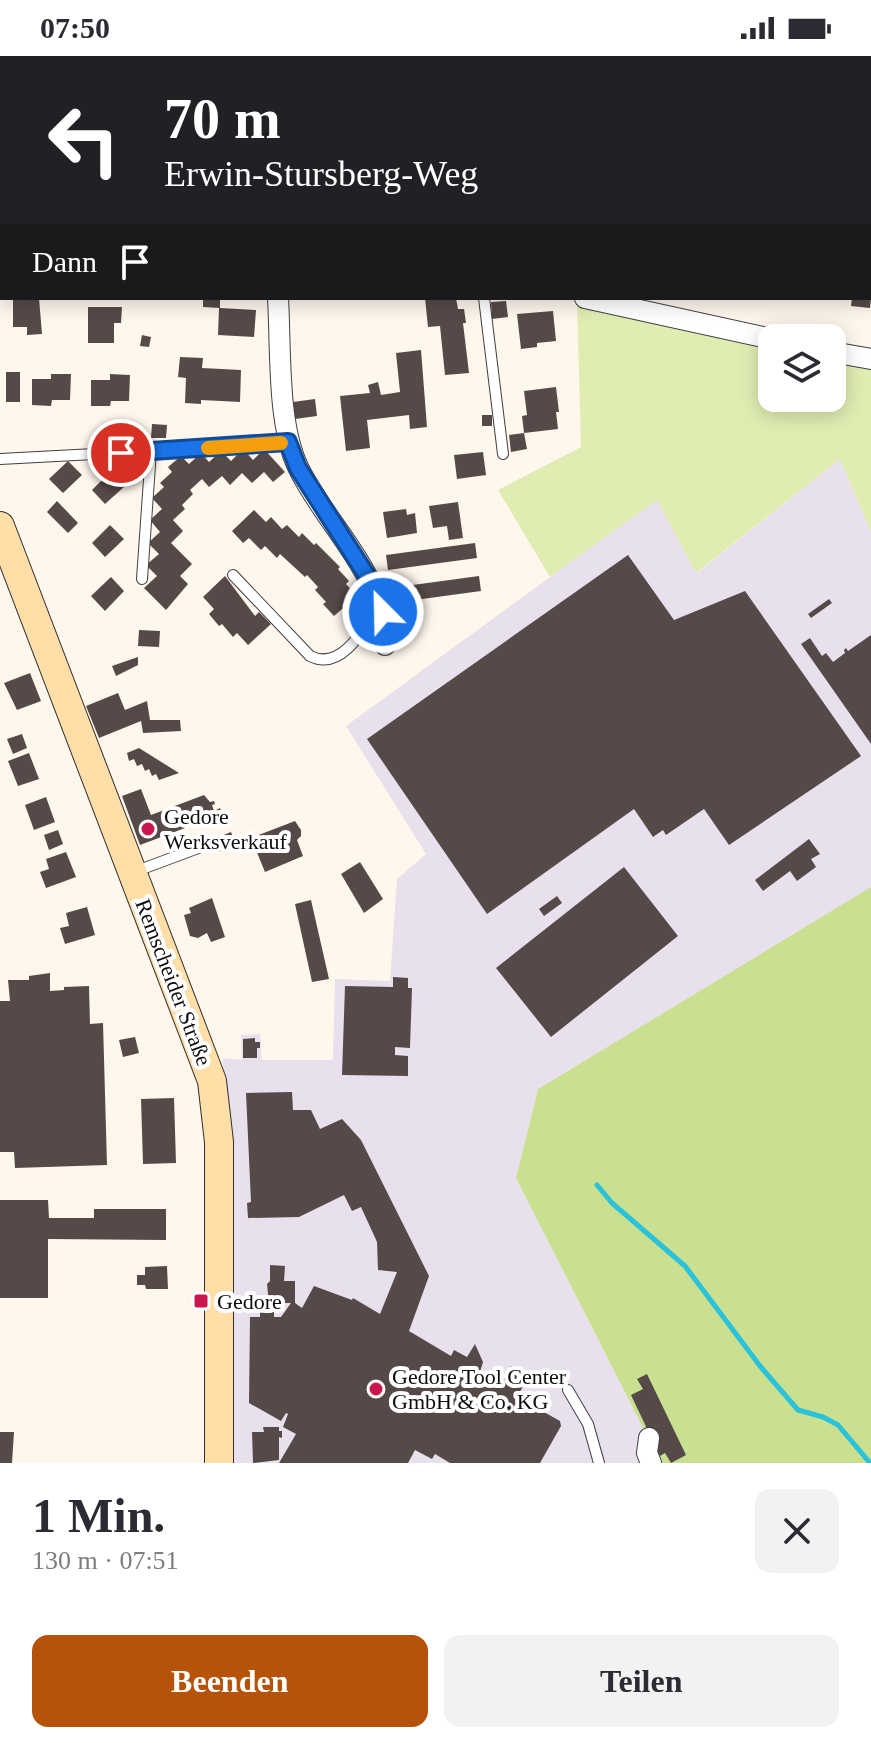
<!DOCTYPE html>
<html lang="de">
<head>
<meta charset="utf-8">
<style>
  :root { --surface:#fff; --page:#f2f2f3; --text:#2b2b33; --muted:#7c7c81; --accent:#b45309 }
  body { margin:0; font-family:"Times New Roman",serif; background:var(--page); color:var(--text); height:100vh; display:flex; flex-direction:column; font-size:30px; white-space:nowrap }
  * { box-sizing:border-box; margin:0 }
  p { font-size:26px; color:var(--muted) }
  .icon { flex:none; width:44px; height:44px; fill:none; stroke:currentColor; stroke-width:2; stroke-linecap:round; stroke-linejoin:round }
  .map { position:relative; height:1407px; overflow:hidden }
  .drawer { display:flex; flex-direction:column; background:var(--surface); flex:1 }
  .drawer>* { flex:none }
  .top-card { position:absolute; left:0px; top:0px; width:872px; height:244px; box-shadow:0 4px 20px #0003; background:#202124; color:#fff; overflow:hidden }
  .tools { position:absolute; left:758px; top:268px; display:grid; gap:16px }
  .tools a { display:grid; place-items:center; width:88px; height:88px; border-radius:16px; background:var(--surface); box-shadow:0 4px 20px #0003; font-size:40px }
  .pin { position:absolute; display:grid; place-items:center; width:68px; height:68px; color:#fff; margin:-34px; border:4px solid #fff; border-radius:50%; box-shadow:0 2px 8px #0007 }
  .me { position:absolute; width:88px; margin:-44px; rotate:337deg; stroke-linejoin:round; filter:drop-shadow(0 0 6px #0008) }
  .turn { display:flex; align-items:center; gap:28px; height:168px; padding:0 32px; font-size:36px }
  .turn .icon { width:104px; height:104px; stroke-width:2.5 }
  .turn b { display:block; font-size:56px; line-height:68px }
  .then { display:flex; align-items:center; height:76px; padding:0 32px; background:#0003; gap:16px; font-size:30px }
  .round { display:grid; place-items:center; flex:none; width:84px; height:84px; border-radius:16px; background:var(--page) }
  .headline { display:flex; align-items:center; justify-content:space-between; height:136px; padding:0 32px }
  h1 { font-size:48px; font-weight:800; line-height:60px }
  .cta { display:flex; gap:16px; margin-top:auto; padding:16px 32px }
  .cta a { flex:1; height:92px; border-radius:16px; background:var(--accent); color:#fff; font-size:32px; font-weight:800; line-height:92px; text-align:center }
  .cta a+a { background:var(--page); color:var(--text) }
  .status { display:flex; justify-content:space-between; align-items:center; height:56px; padding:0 40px; background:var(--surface); direction:ltr }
  .status svg { height:22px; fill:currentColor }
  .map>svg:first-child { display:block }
</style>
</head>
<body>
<div class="status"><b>07:50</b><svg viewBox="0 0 49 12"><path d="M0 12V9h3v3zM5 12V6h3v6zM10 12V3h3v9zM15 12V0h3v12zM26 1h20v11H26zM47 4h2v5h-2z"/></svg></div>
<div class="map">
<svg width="871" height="1407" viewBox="0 0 871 1407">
  <rect width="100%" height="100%" fill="#fff6ec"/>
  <!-- industrial -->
  <path fill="#e8e0ed" d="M840 403 871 476V831L538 1033 516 1122 661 1407H227L223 1002 242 1004 241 979 260 978 262 1004H333L335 923 390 925 397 823 426 798 346 670 657 443 697 517Z"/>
  <!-- green -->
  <path fill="#e0edb2" d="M577 245 772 290V342H832V303L871 310V476L840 403 696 517 657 444 550 521 498 434 581 391Z"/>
  <!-- forest -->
  <path fill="#c8e090" d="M871 831V1407H661L516 1122 538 1033Z"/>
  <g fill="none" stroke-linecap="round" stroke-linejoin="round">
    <!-- stream -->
    <path stroke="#2bc2da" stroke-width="5" d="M597 1129 612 1147 685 1210 760 1310 798 1354 823 1361 838 1369 870 1407"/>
  </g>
  <!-- building -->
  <path fill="#564a48" d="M13 242H39L42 278 27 279V271H13Z
    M425 242H456L458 253H464L466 267H463L469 317 445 319 440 270 428 271Z
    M852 242H871L870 252 851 250Z
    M203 243 220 244V252L256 254 254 281 218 279 219 252 203 251Z
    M506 245 508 261 492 263 491 246Z
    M88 251H122L121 267H114V287H88Z
    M553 255 556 285 537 287V291L521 293 517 258Z
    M142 279 151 281 149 291 140 290Z
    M421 294 427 371 410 373 409 359 367 364 370 392 346 395 340 340 370 337 368 329 378 326 381 339 400 336 396 297Z
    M180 301 203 302 202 312 241 314 240 346 201 344V348L185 347 186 322 178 321Z
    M6 316H20V346H6Z
    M51 318H71L70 344H52L51 350 32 349V323H51Z
    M110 318 130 319 129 345H111L110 350H91V324H110Z
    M556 331 559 356H556L558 373 524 377 527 393 511 396 509 379 524 377 522 360 527 359 524 335Z
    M315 343 317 360 295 363 293 346Z
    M482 359H492V370H482Z
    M152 368 167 369 166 382H151Z
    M243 393 253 404 264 393 285 416 273 426 264 416 252 427 242 417 230 429 222 420 209 431 202 423 190 434 193 438 182 449 185 453 173 464 183 475 171 487 192 508 180 520 188 528 166 554 144 532 157 520 146 509 159 498 148 487 160 476 150 464 162 453 152 442 164 431 160 427 172 416 168 411 181 400 189 408 201 397 209 406 221 395 231 405Z
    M483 396 486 419 457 423 454 399Z
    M68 405 82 419 63 437 49 423Z
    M111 415 125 430 105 448 92 434Z
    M57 445 78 467 68 477 47 456Z
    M458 446 463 482 449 484 447 470 433 472 429 450Z
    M406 453 407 459 415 457 417 477 387 482 383 456Z
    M254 454 266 466 271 461 282 473 287 469 299 481 302 477 314 489 316 487 340 511 338 513 349 525 346 528 357 540 334 560 323 548 326 546 315 534 318 531 307 519 305 521 280 498 277 502 265 490 261 494 249 482 243 487 232 475Z
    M110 469 124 483 105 501 92 487Z
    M475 487 477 502 388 514 386 499Z
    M628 499 674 564 745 535 861 700 729 789 704 753 666 779 663 774 653 781 634 753 487 858 367 683Z
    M225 520 255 560 259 556 271 568 248 589 237 577 233 581 222 568 219 570 209 558 214 553 203 541Z
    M479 520 481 535 400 546 398 531Z
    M111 521 124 535 105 555 91 540Z
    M829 543 832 547 811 562 808 558Z
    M139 574 160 575 159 591 138 590Z
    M871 579V688L801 588 810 582 822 600 826 597 833 606 845 597 844 594 846 592 848 595Z
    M138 601V609L116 620 112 610Z
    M30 617 41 645 17 654 4 627Z
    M118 637 125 654 147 645 150 664H180L181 675 143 677 141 665 99 682 86 650Z
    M22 678 27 692 13 698 7 683Z
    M139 692 179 717 159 724 156 718 152 720 149 713 145 715 142 708 137 710 134 703 129 705 127 697Z
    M29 697 39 723 18 730 8 705Z
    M141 733 151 759 204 739 210 746 214 745 215 748 212 749 214 755 220 752 222 758 140 789 122 740Z
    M46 741 55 766 34 774 25 749Z
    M295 765 301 774V780L297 784 303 800 265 816 251 782Z
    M58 774 63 788 49 794 44 779Z
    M231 776 236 790 219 796 214 783Z
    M809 783 820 798 811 803 816 811 797 825 790 815 763 835 755 824Z
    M66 796 76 821 46 832 40 816 49 813 46 803Z
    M360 806 383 843 364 857 341 818Z
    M624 811 678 880 551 981 496 912Z
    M557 840 562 847 544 860 539 853Z
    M212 842 225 881 211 886 207 877 198 882 190 880 184 859 191 857 189 852Z
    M311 844 329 923 312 926 295 848Z
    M87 851 95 879 65 888 60 872 69 870 66 857Z
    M50 917V935L64 934V931L89 930 90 968 103 967 107 1109 15 1112 14 1096H0V945H10L8 924H29V920Z
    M393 921 408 922V932H412L410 992 395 991V999L408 1000V1020L342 1019 345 930 393 931Z
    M135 981 139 997 123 1001 119 984Z
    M255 982V986H260V992H257V1002H243V983Z
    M292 1036 293 1054H311L320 1073 342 1063 361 1084 429 1220 409 1275 451 1300 454 1294 467 1301 475 1288 483 1306 479 1319 499 1331 511 1310 529 1320 517 1341 560 1365 561 1370 540 1407H450L435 1398 432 1403 415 1394 408 1407H279L296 1378 283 1371 288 1358 286 1357 281 1365 249 1347 250 1261H260V1254H274V1261H281L291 1247H269L267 1228 270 1225V1209L285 1210 284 1225H295V1247L302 1252 314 1230 352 1244 353 1242 380 1258 397 1216 378 1214 377 1186 361 1151 352 1155 344 1139 299 1161 248 1162 247 1147 251 1146 246 1037Z
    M174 1042 176 1107 143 1108 141 1043Z
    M0 1144H48L49 1162H94V1153H166V1184L48 1183V1242H0Z
    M167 1210 168 1233H146L145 1229H137V1219H145V1211Z
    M647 1318 686 1399 671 1407 665 1397 660 1400 631 1339 643 1333 637 1323Z
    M263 1371H279V1375H282V1382L279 1381V1404L253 1407 252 1376H264Z
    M0 1376H14L12 1407H0Z"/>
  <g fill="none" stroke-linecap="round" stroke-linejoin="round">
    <!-- lane casing -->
    <g stroke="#404040" stroke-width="12">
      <path id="lane" d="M410 0V2
        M530 2V0
        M484 242 503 398
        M0 403 151 395
        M233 519 310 600C341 616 364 573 378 551
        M142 523 151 395 288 386
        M134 816 201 791
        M568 1334 588 1368 599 1407"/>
    </g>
    <!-- street casing -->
    <g stroke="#404040" stroke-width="22">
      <path id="street" d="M619 2 620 0
        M0 68 2 69
        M278 242C281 292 277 367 298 411 327 472 385 516 385 589
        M585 242 772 283
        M832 296 871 303
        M649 1382 647 1397 651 1407"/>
    </g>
    <!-- secondary casing -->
    <g stroke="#2f2f2f" stroke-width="30">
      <path id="secondary" d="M0 470 212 1025 219 1086V1407"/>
    </g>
    <!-- lane -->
    <use href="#lane" stroke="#fff" stroke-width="10"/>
    <!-- street -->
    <use href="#street" stroke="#fff" stroke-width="20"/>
    <!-- secondary -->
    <use href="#secondary" stroke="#ffdea7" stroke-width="28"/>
  </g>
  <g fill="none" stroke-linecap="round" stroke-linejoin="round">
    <!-- route casing -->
    <g stroke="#114b97" stroke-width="20">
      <path id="route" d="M121 397 288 386 298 412 369 523 383 556"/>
    </g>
    <!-- route -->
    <use href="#route" stroke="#1a73e8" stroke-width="14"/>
    <!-- slow -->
    <path stroke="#f59e0b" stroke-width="14" d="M208 392 281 387"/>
  </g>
  <!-- markers -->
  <g fill="#ca174e" stroke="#fff" stroke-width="3">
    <circle cx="148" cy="773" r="8"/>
    <rect x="193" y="1237" width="16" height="16" rx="4"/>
    <circle cx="376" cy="1333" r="8"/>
  </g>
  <g text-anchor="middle" stroke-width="8" stroke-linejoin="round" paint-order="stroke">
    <!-- poi labels -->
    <g font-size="22" fill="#0d0d0d" stroke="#fff" text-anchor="start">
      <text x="164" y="768">Gedore<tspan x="164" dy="25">Werksverkauf</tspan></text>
      <text x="217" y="1253">Gedore</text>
      <text x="392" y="1328">Gedore Tool Center<tspan x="392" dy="25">GmbH &amp; Co. KG</tspan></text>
    </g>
    <!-- street labels -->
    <g font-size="22" fill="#0d0d0d" stroke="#fff">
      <text transform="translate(174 926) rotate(69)" y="8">Remscheider Straße</text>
    </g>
  </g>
</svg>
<div class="tools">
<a><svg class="icon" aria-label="layers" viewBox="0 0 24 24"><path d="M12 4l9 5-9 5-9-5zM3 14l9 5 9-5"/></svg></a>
</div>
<div class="pin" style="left:121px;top:397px;background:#d93025"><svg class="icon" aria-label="arrive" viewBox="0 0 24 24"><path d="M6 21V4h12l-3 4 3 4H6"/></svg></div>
<svg class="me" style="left:383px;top:556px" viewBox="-20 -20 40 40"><circle r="17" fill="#1a73e8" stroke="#fff" stroke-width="3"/><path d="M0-11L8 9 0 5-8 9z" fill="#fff"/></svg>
<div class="top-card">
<div class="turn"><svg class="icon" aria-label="left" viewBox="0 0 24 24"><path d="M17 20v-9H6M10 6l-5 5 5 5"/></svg><div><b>70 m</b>Erwin-Stursberg-Weg</div></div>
<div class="then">Dann<svg class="icon" aria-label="arrive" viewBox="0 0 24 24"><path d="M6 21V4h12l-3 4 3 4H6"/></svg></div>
</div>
</div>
<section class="drawer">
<div class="headline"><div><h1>1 Min.</h1><p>130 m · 07:51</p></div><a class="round"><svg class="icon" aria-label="close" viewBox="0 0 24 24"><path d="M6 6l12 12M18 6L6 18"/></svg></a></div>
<div class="cta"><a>Beenden</a><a>Teilen</a></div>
</section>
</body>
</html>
